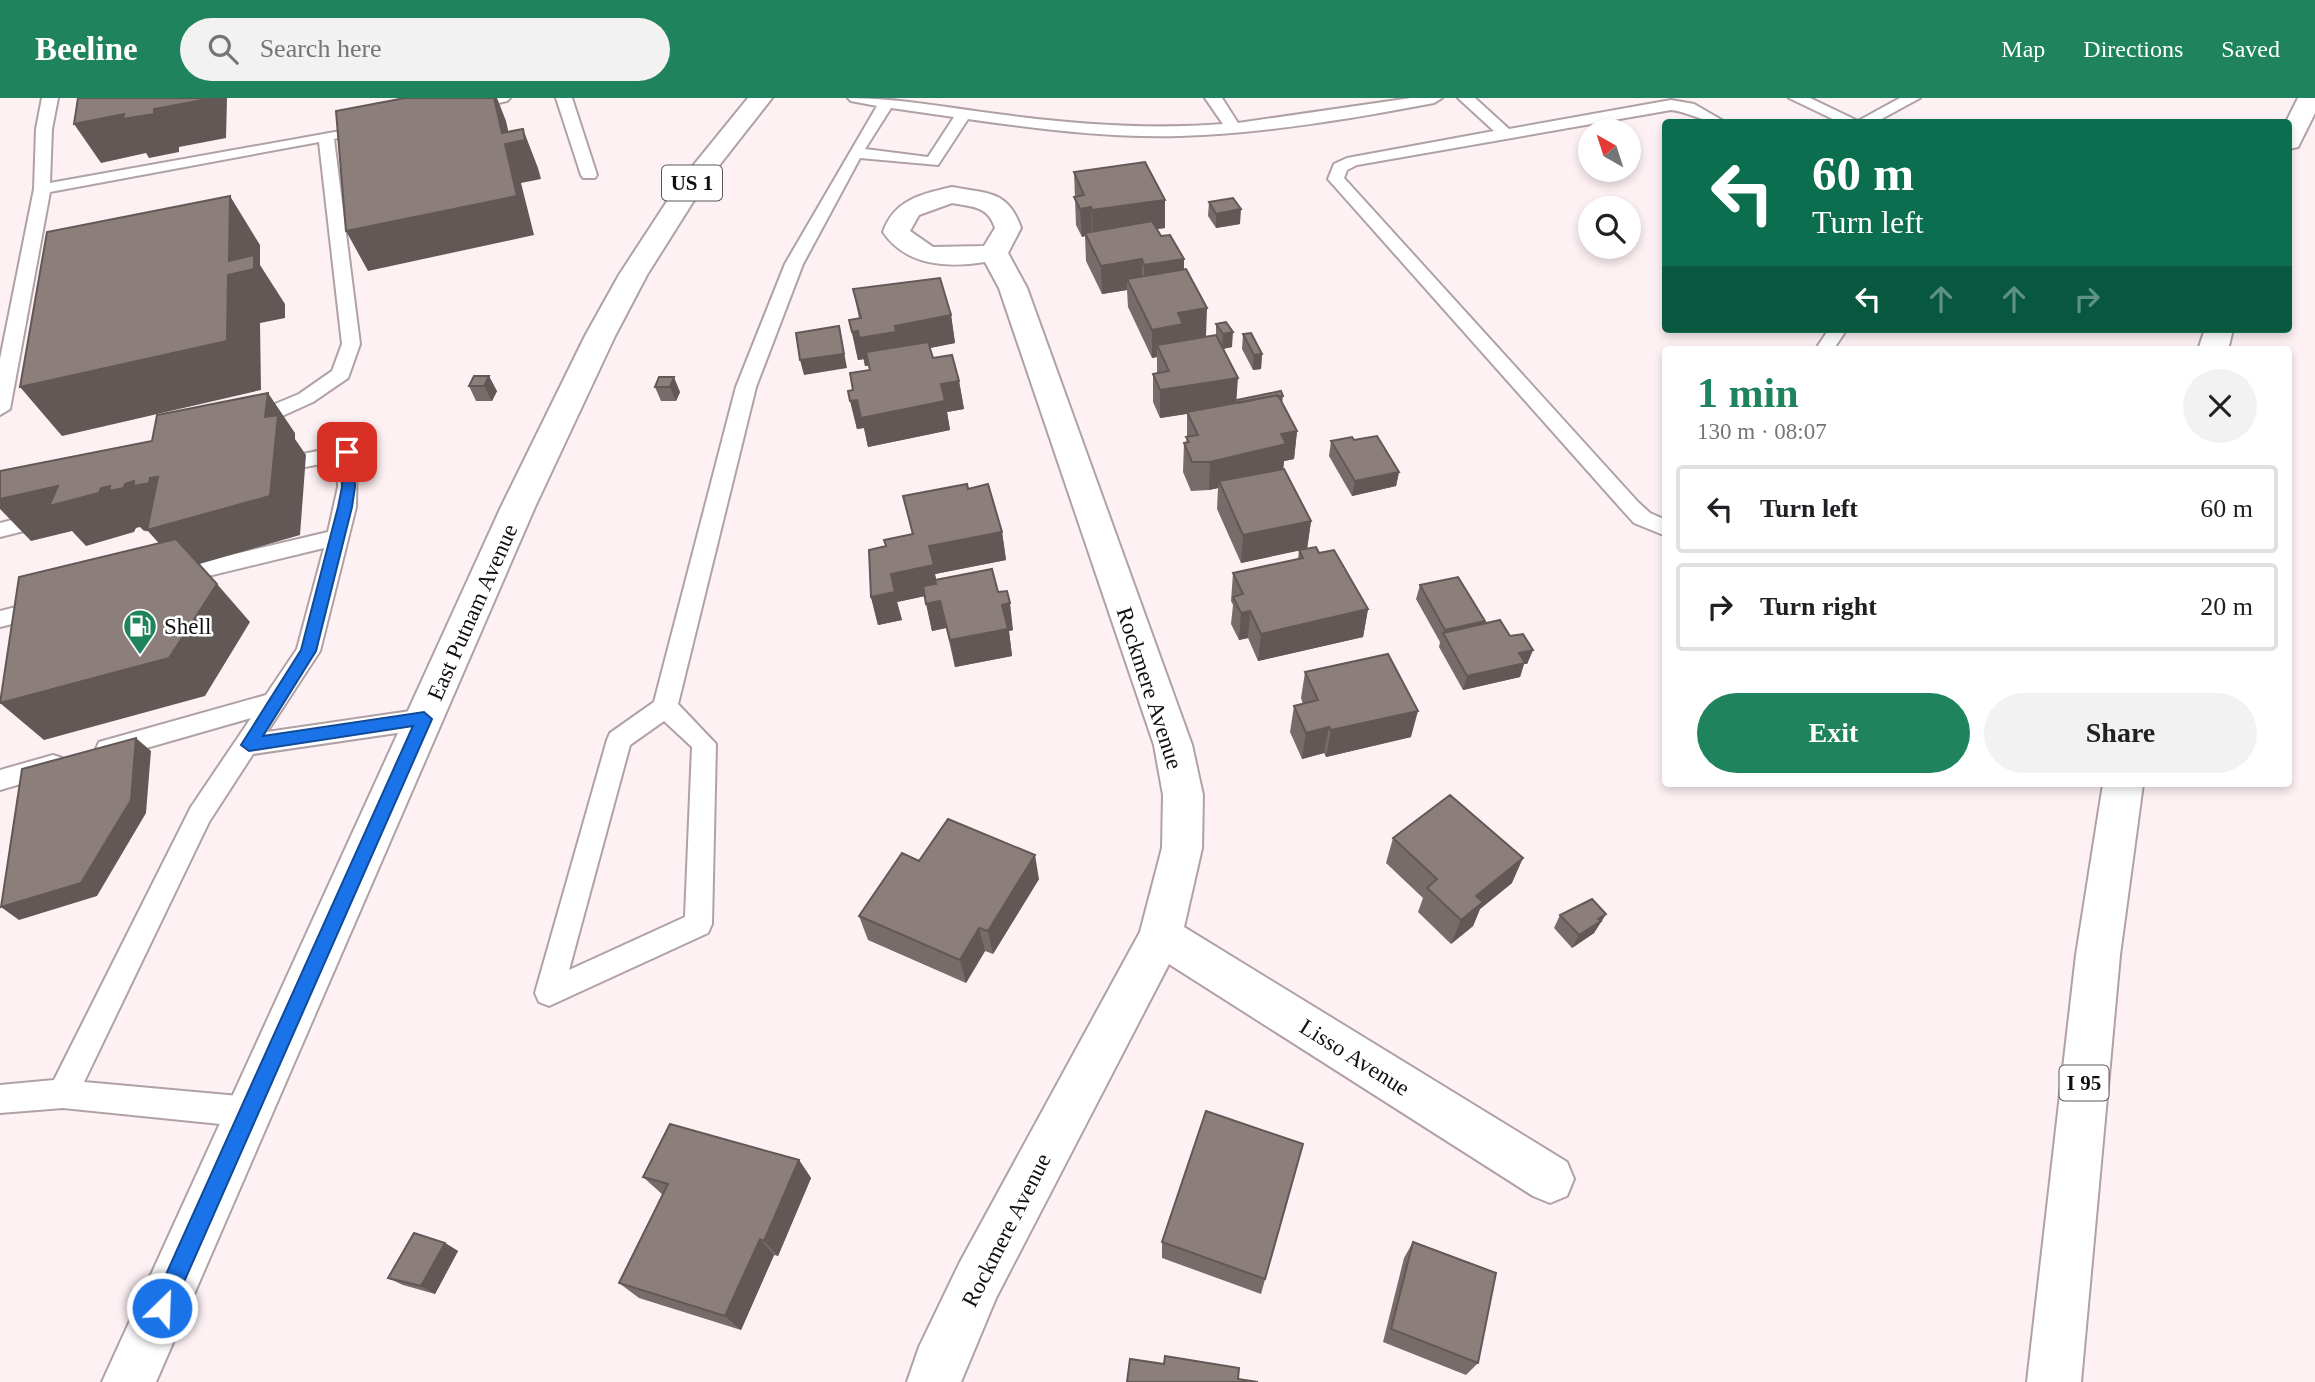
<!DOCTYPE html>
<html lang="en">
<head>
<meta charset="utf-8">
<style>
  :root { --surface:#fff; --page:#f2f2f2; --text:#202124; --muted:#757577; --line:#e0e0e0; --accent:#1f835d }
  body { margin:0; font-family:"Times New Roman",serif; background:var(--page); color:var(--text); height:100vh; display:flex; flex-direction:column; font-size:26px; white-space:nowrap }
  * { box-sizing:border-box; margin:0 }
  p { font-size:23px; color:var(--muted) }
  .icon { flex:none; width:38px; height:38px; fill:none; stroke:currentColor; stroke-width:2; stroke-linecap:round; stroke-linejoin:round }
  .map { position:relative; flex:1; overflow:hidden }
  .sheet { position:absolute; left:1662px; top:248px; width:630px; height:441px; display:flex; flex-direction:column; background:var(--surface); border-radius:7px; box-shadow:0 4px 10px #0003 }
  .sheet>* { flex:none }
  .top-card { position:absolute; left:1662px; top:21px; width:630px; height:214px; border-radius:7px; box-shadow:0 4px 10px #0003; background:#0b6e4f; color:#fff; overflow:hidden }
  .needle { width:46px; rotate:321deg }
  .buttons { position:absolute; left:1578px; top:21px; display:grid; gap:14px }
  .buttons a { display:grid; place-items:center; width:63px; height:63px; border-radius:50%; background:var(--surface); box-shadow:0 4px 10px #0003; font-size:35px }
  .pin { position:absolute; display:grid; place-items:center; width:60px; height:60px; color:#fff; margin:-30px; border-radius:14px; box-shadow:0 4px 10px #0006 }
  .me { position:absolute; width:77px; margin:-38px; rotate:24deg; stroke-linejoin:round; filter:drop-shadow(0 0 5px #0008) }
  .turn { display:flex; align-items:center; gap:24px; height:147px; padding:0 35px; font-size:32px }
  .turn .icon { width:91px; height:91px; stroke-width:2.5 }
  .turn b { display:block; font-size:49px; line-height:60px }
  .lanes { display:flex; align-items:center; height:66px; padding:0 35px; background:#0003; justify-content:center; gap:35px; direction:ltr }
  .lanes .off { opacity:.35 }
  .round { display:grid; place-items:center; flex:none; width:74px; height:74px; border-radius:37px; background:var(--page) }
  .overview { display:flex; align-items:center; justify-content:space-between; height:119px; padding:0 35px }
  h1 { font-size:42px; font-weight:700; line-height:52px; color:var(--accent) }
  .cta { display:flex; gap:14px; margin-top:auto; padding:14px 35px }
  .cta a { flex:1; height:80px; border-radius:42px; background:var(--accent); color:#fff; font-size:28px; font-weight:700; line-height:80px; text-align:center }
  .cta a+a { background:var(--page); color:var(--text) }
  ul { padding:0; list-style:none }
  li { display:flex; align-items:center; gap:21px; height:88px; margin:0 14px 10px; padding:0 21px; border:4px solid var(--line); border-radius:7px }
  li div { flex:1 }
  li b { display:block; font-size:26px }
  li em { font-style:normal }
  header { display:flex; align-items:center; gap:42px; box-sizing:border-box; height:98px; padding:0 35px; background:var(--accent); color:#fff }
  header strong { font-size:33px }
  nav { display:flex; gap:38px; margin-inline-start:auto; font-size:24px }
  .search { width:490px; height:63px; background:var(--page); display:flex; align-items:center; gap:18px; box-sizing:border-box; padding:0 24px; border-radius:38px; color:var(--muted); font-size:26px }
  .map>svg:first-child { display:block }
</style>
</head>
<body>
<header>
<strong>Beeline</strong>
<div class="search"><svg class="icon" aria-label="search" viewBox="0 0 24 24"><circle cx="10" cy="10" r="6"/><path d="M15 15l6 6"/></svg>Search here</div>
<nav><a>Map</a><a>Directions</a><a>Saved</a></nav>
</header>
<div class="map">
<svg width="2315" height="1284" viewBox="0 0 2315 1284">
  <rect width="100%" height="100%" fill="#fef1f4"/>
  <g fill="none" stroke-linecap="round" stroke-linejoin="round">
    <!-- service casing -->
    <g stroke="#b0a1a5" stroke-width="4">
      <path id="service" d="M42 0H58L52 31 50 85 346 32V38L334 41 360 246 348 280 313 304 258 329H244L241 324 244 319 299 296 332 273 342 246 319 44 50 94 10 311 0 317V261L34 91 36 31Z
        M481 0H510L507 3 465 13 457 8Z
        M556 0H572L597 77 595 80H583L581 77Z
        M848 0C899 0 948 10 997 16 1072 26 1148 32 1223 26L1205 0H1222L1238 25 1411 0H1442L1434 5C1350 21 1266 35 1180 38 1109 40 1038 31 968 21L938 67 860 60 803 166 756 289 678 606 716 646 712 826 708 835 549 908 539 904 535 895 607 642 610 635 654 604 736 289 785 166 877 8 851 3ZM891 10 954 19 928 59 865 51ZM664 623 692 649 685 819 569 872 630 647Z
        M1458 0H1475L1509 31 1671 2 1694 6 1725 24C1704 26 1691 14 1671 12L1357 67 1347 72 1344 80 1638 404 1650 415 1666 422V438L1634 425 1624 414 1328 81 1334 66 1347 60 1494 33Z
        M1789 0H1810L1858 23 1900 0H1920L1876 24H1839Z
        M1829 231H1847L1833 252H1815Z
        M347 347 357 354 356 409 320 553 267 634 424 611 433 614 436 621 433 628 424 631 253 656 209 724 84 984 250 999 261 1004 265 1014 261 1024 250 1029 63 1010 0 1015V987L54 982 191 709 251 620 108 661 99 658 96 651 99 644 266 597 297 551 324 450 171 487 163 485 160 479 163 473 171 471 328 434 338 389 337 363 305 369 295 362 298 357Z
        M32 417 40 419 43 424 40 429 0 439V425Z
        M44 502 52 504 55 510 52 516 0 529V513Z
        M53 657 62 660 65 667 62 674 0 692V672Z"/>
    </g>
    <!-- minor casing -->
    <g stroke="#b0a1a5" stroke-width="4">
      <path id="minor" d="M952 89C988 96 1008 92 1021 130L1008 155 1027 190 1192 647 1203 697 1202 750 1184 829 1567 1064 1574 1081 1567 1098 1550 1105 1533 1098 1169 866 996 1200 961 1284H907L919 1249 960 1164 1140 834 1162 750 1163 697 1154 647 999 190 985 164C947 170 906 168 883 134 894 102 921 96 952 89ZM952 105C973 109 988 108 995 130L984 148 933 149 910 133 919 117Z"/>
    </g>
    <!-- primary casing -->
    <g stroke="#b0a1a5" stroke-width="4">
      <path id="primary" d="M748 0H772L703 88 647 177 615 238 535 409 156 1284H102L501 409 585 238 619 177 679 85Z"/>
    </g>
    <!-- motorway casing -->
    <g stroke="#b0a1a5" stroke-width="4">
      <path id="motorway" d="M2298 0H2315V15L2298 49 2289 51V24H2286Z
        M2205 231H2233L2228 252H2198Z
        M2103 686H2143L2120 857 2081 1284H2027L2076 857Z"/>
    </g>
    <!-- service -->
    <use href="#service" fill="#fff" fill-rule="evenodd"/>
    <!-- minor -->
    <use href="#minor" fill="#fff" fill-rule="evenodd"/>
    <!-- primary -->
    <use href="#primary" fill="#fff" fill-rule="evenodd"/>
    <!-- motorway -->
    <use href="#motorway" fill="#fff" fill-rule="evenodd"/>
  </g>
  <!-- wall -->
  <path fill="#786c6a" d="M1074 74 1165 102V130L1157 131 1184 171 1206 238 1216 237V226L1232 249 1223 251 1236 305 1237 302 1283 298 1282 306 1297 333 1294 361 1284 363 1283 371 1311 423 1307 451 1319 455 1368 511 1363 539 1258 563 1248 540 1239 542 1231 526 1233 507 1231 503 1233 475 1298 461 1299 452 1303 451 1241 465 1217 411 1218 390 1209 392 1191 393 1183 374 1184 345H1186L1187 339V316L1160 320 1153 304V276L1157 275V259L1152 260 1128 209 1127 192 1102 196 1086 163 1085 138 1082 139 1076 127Z
    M1209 104 1240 126 1216 130 1208 118Z
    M940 180 951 217 955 245 930 250 933 260 952 257 959 283 964 311 947 314 950 332 868 349 864 330 857 331 848 293 853 292 850 275 870 272 869 268H865L864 261 858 262 849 222 859 220 853 191Z
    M1243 236 1262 256 1261 271 1253 272 1242 251Z
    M474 278 497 293 492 303H476L469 288Z
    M659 279 680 294 676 303H661L655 289Z
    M1354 342 1399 374 1396 388 1352 398 1329 358 1331 343Z
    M968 391 1002 434 1006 462 935 476 936 482 998 494 1013 532 1009 533 1012 558 955 569 946 530 932 533 925 498 897 504 902 522 878 527 871 499 912 436 903 398Z
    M1420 487 1485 523 1484 526 1510 538 1533 552 1527 566H1524L1520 579 1463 592 1439 549 1440 544 1416 501Z
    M1305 574 1411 639 1326 659 1324 655 1302 661 1290 634 1294 608 1303 606 1301 600Z
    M1393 740 1512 785 1480 811 1473 828 1451 846 1418 814 1423 800 1386 765Z
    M919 763 1039 781 993 856 985 853 966 885 868 842 859 818Z
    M1606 816 1594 835 1572 850 1554 830 1560 817Z
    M1303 1046 1261 1196 1162 1160V1144Z
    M799 1062 811 1080 778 1158 774 1157 741 1232 639 1200 619 1185 663 1097 643 1079Z
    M1413 1144 1478 1265 1466 1277 1383 1244 1404 1160Z
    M445 1145 458 1153 435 1196 403 1187 388 1180Z"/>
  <!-- shaded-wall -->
  <path fill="#625856" d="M203 0H227L226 40 179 49V54L149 60 146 55 101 65 74 26Z
    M494 0H497L506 23 511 45 523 31 538 70 541 81 521 85 534 137 368 173 346 133 502 35Z
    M230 98 260 147V167L285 206V220L260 225 261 292 62 338 20 289 229 163Z
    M1165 102V130L1093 140 1092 112Z
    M1091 109 1092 137 1085 135V138L1082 139 1080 111Z
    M1241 111 1240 126 1216 130V116Z
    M1142 161V189L1127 181V192L1102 196 1101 168Z
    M1184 161V190L1144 195V167Z
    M1207 210 1206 238 1157 247V259L1152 260V232L1178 215Z
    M951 217 955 245 900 256 902 262 865 268 859 240 895 228Z
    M839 228 847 270 804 277 800 262Z
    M858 233 864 261 858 262 852 234Z
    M1233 234 1232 249 1222 251 1223 236Z
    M1262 256 1261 271 1253 272 1254 257Z
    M489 278 497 293 492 303 484 288Z
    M674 279 680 294 676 303 670 289Z
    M1238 280 1236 308 1160 320V292Z
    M959 283 964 311 947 314 950 332 868 349 864 330 857 331 850 303Z
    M268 295 295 335V341L306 357 300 437 182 471 147 432 154 430 144 433 140 429 136 430 134 434 86 448 72 433 31 443 0 411V401L58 388 101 390 150 380 265 319Z
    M1297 333 1294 361 1284 363 1283 374 1219 383 1218 390 1209 392 1210 364 1281 336Z
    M1399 374 1396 388 1352 398 1355 383Z
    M1311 423 1307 451 1241 465 1243 437Z
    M1002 434 1006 462 935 476 939 495 897 504 902 522 878 527 871 499 891 476 929 448Z
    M217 486 250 524 205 598 44 642 0 605Z
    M940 503 946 530 932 533 926 506Z
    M1010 505 1013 532 1009 533 1012 558 955 569 950 542 1002 507Z
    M1368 511 1363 539 1258 563 1261 536Z
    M1250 513 1248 540 1239 542 1241 515Z
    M1485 523 1481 537 1444 536 1445 532Z
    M1533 552 1527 566H1524L1520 579 1463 592 1467 578 1519 555Z
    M1418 613 1411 639 1326 659 1331 632Z
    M1329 629 1324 655 1302 661 1306 635Z
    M136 640 151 653 146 715 97 798 19 822 1 809Z
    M1035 757 1039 781 993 856 988 833Z
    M1523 760 1512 785 1480 811 1473 828 1451 846 1461 822 1476 798Z
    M1606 816 1594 835 1572 850 1579 837Z
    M979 830 985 853 966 885 960 862Z
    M799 1062 811 1080 778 1158 764 1143Z
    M760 1141 774 1157 741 1232 725 1218Z
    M445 1145 458 1153 435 1196 421 1188Z"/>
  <!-- building -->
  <path fill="#8c7e7b" stroke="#625856" stroke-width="2" d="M78 0H203V2L154 11V16L123 21 124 16 74 26Z
    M405 0H494L502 35 523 31 525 42 505 46 517 98 346 133 336 13Z
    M1145 64 1165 102 1092 112 1091 109 1080 111 1074 99 1084 97 1074 74Z
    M230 98 229 163 254 157V171L228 177 227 243 20 289 47 134Z
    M1233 100 1241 111 1216 116 1209 104Z
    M1152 123 1161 138 1170 137 1184 161 1144 167 1142 161 1101 168 1085 135Z
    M1186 171 1207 210 1178 215 1183 226 1152 232 1127 181Z
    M940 180 951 217 895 228 896 234 859 240 858 233 852 234 849 222 861 220 853 191Z
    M1226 224 1233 234 1223 236 1216 226Z
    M839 228 844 256 800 262 796 235Z
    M1251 235 1262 256 1254 257 1243 236Z
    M1216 237 1238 280 1160 292 1153 276 1169 273 1157 247Z
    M928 244 933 260 952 257 959 283 941 286 945 303 861 320 857 302 850 303 848 293 853 292 850 275 870 272 866 254Z
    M474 278H489L484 288H469Z
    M659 279H674L670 289H655Z
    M1281 293 1283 298 1278 299V297L1239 305 1237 302Z
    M268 295 265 319 278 317 270 398 147 432 158 379 150 380 149 385 134 388V383L125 386 124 390 109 393 110 388 101 390 99 395 49 408 58 388 0 401V373L152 343 157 317Z
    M1278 297 1297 333 1281 336 1286 346 1210 364H1192L1184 345 1189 344 1186 339 1198 337 1187 314Z
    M1377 338 1399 374 1355 383 1331 343 1352 339 1354 342Z
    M1284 371 1311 423 1243 437 1219 383Z
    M967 386 968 391 988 386 1002 434 929 448 934 467 891 476 895 494 871 499 869 452 886 448 884 442 913 436 903 398Z
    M176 441 217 486 169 560 0 605 19 479Z
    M1316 449 1319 455 1334 452 1368 511 1261 536 1250 513 1241 515 1233 499 1243 496 1233 475 1303 460 1299 452Z
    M992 471 998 494 1007 493 1010 505 1002 507 1008 531 950 542 940 503 926 506 923 488 936 486 935 482Z
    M1458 479 1485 523 1445 532 1420 487Z
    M1500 522 1510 538 1523 536 1533 552 1519 555 1525 565 1467 578 1443 535Z
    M1388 556 1418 613 1331 632 1329 629 1306 635 1294 608 1318 602 1305 574Z
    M136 640 131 702 81 785 1 809 22 671Z
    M1450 697 1523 760 1476 798 1483 804 1461 822 1427 790 1437 781 1393 740Z
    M948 721 1035 757 988 833 979 830 960 862 859 818 902 755 919 763Z
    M1592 801 1606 816 1598 821 1601 823 1579 837 1560 817Z
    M1206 1013 1303 1046 1265 1181 1162 1144Z
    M670 1026 799 1062 764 1143 760 1141 725 1218 619 1185 668 1086 643 1079Z
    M414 1135 445 1145 421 1188 388 1180Z
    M1413 1144 1496 1175 1478 1265 1391 1231Z
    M1165 1258 1239 1270 1238 1281 1258 1284H1127L1130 1261 1164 1266Z"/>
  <!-- route -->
  <path fill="#1a73e8" stroke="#114b97" stroke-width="2" d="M347 349 354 354 355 389 352 409 316 553 263 638 424 614 432 621 169 1218 162 1221 154 1218 151 1210 154 1203 413 628 249 653 241 647 301 552 338 409 342 389 341 354Z"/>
  <!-- icons -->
  <defs>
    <g id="fuel-pin" transform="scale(1.75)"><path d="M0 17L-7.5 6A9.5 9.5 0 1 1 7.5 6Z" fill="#1f835d" stroke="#fff"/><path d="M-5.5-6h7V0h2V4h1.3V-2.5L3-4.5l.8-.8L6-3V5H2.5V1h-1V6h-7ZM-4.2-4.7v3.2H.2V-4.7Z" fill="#fff"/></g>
  </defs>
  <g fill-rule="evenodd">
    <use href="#fuel-pin" x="140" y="528"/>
  </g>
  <g text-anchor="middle" stroke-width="5" stroke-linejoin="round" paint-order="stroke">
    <!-- shield labels -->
    <g fill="#fff" stroke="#5a5658" stroke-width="2">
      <rect x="662" y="67.5" width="60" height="35" rx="5"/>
      <rect x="2059.5" y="967.5" width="49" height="35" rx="5"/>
    </g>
    <g font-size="21" font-weight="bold" fill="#130e10">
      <text x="692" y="92">US 1</text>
      <text x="2084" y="992">I 95</text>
    </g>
    <!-- street labels -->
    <g font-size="23" fill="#130e10" stroke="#fff">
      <text transform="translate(472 514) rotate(-66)" y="8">East Putnam Avenue</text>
      <text transform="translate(1150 590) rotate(72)" y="8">Rockmere Avenue</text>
      <text transform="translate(1355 959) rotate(32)" y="8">Lisso Avenue</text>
      <text transform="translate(1006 1132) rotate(-63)" y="8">Rockmere Avenue</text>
    </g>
    <!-- poi labels -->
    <g font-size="23" fill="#130e10" stroke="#fff" text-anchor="start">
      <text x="164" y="536">Shell</text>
    </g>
  </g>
</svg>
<div class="buttons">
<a><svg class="needle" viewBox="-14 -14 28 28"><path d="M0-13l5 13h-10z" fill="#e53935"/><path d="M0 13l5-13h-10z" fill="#757577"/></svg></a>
<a><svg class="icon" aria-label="search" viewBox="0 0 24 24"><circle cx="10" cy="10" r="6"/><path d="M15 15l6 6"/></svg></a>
</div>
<div class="pin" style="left:347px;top:354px;background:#d93025"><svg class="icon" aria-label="arrive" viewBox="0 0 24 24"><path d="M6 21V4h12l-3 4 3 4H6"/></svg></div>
<svg class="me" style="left:162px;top:1210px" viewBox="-20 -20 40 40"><circle r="17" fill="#1a73e8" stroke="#fff" stroke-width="3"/><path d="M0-11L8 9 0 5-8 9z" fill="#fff"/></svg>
<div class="top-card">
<div class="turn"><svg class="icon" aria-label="left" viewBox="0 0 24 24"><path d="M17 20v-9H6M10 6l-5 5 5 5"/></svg><div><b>60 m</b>Turn left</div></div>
<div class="lanes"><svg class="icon" aria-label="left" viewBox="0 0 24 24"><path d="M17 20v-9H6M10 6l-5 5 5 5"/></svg><svg class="icon off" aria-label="ahead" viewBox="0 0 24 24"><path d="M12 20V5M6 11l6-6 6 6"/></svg><svg class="icon off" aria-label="ahead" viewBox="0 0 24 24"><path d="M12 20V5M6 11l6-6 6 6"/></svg><svg class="icon off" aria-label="right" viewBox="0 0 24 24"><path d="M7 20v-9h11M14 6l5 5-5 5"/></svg></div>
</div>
<section class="sheet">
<div class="overview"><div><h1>1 min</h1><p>130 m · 08:07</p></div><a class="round"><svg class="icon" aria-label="close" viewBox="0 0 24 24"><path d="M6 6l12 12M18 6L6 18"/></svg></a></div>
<ul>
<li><svg class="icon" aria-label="left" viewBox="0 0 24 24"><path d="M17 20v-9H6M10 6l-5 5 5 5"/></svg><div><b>Turn left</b></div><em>60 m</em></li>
<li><svg class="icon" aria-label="right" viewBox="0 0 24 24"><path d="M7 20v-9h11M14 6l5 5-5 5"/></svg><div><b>Turn right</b></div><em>20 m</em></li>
</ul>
<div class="cta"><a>Exit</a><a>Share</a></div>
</section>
</div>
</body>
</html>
